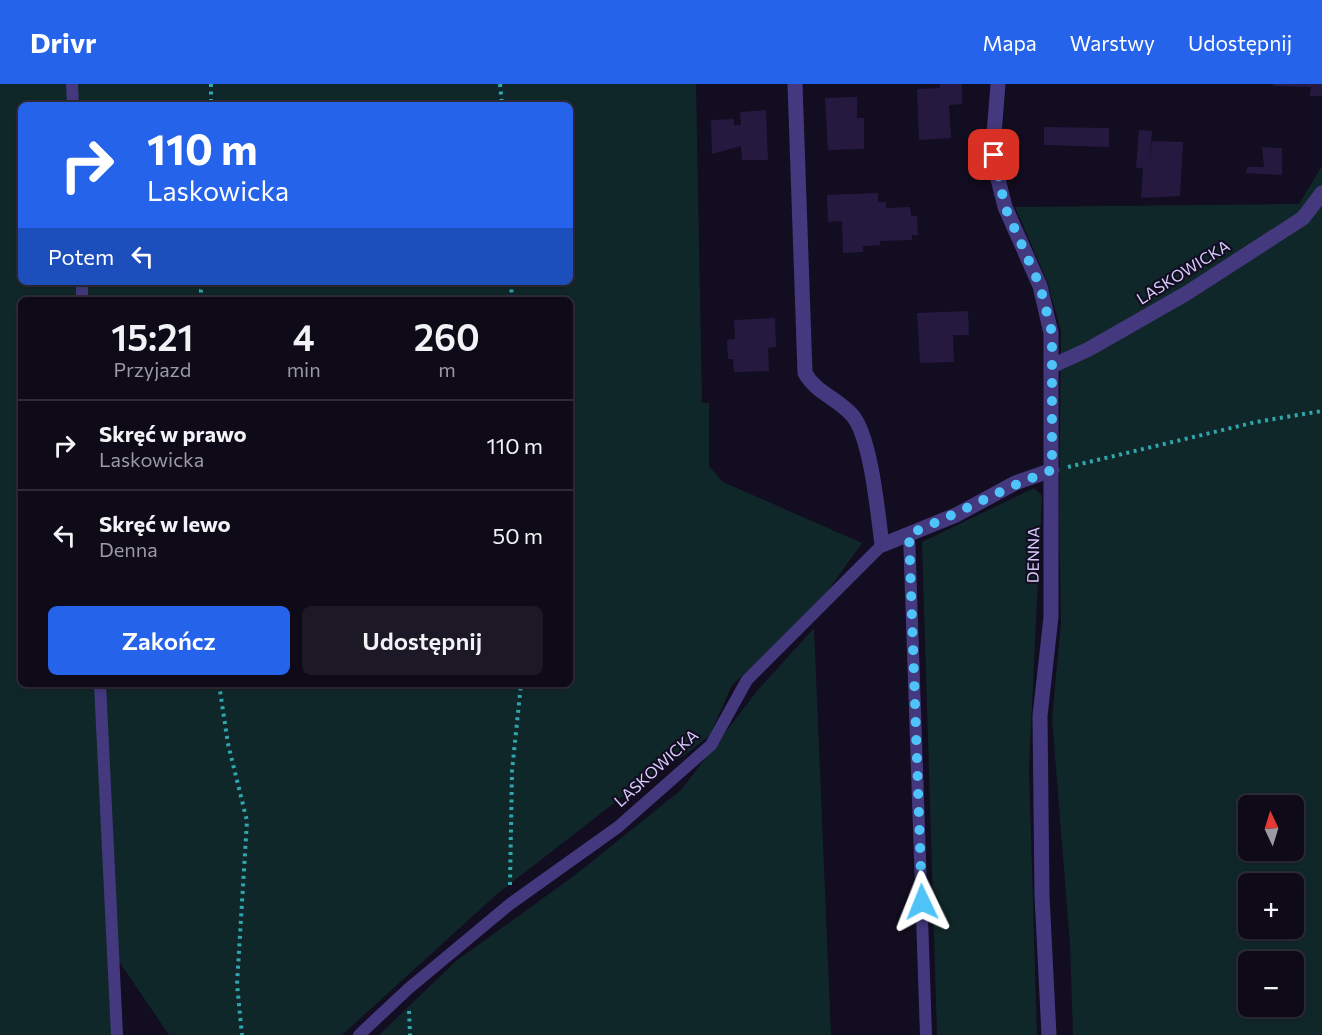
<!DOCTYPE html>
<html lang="pl">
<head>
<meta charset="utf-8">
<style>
  :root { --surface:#0e0a18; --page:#1c1825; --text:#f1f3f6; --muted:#9b9aa2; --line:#2e2b37; --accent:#2563eb }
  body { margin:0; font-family:Commissioner,sans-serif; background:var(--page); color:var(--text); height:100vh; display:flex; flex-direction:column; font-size:22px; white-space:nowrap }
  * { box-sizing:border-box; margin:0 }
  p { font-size:20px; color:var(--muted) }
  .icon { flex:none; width:33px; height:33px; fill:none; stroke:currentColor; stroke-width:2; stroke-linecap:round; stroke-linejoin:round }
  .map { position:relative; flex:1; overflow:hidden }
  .side { position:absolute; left:18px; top:213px; width:555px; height:390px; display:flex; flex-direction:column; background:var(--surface); border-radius:9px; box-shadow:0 3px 9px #0003,0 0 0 2px var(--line) }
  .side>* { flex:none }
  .banner { position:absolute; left:18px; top:18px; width:555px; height:183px; border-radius:9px; box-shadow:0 3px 9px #0003,0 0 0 2px var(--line); background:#2563eb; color:#fff; overflow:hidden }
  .needle { width:39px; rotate:356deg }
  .controls { position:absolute; left:1238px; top:711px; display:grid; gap:12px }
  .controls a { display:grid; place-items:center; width:66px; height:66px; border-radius:9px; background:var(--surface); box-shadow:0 3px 9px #0003,0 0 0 2px var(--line); font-size:30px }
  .pin { position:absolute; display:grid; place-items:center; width:51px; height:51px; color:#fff; margin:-26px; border-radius:12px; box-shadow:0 3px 9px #0006 }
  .me { position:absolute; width:66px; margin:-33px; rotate:358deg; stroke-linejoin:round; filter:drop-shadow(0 0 4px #0008) }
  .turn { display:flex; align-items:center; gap:21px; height:126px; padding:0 30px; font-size:27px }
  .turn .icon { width:78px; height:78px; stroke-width:2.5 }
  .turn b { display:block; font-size:42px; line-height:51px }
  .then { display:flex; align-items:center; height:57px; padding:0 30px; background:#0003; gap:12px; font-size:22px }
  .eta { display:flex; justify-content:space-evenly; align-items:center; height:102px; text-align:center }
  .eta b { font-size:36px; font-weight:600; line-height:42px }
  .cta { display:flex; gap:12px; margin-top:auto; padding:12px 30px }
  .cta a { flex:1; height:69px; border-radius:9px; background:var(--accent); color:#fff; font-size:24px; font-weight:600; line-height:69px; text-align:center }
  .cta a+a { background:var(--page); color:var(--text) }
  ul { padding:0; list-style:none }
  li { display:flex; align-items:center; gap:18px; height:90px; padding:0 30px; border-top:2px solid var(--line) }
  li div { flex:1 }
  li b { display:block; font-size:22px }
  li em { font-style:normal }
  header { display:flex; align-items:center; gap:36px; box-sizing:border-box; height:84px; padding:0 30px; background:var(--accent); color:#fff }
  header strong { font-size:28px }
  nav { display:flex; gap:33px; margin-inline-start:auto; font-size:21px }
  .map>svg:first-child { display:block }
</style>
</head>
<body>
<header>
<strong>Drivr</strong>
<nav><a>Mapa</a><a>Warstwy</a><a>Udostępnij</a></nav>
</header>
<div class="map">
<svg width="1322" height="951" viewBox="0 0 1322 951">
  <rect width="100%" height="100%" fill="#120d20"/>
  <!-- green -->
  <path fill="#102729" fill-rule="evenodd" d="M0 0H696L702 319H709V382L723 398 862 459 814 526 732 601 710 651 685 671 649 692 497 810 342 951H169L116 873 111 951H0ZM21 21H570V198H21ZM21 216H570V600H21Z
    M1322 82V951H1073L1070 861 1052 634 1061 539 1059 435 1061 247 1047 197 1015 123 1299 120ZM1248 722H1293V766H1248ZM1248 800H1293V844H1248ZM1248 878H1293V922H1248Z
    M1034 404 1042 412 1029 685 1037 951H937L922 458Z
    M814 544 831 951H379L456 877 575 791 681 706 757 607Z"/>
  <!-- building -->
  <path fill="#261940" d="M940 0H962V20L949 21 951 54 919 56 917 5 940 4Z
    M1273 0H1322V12H1310L1311 3 1273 2Z
    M857 13V34H864V65L828 66 825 14Z
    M766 26 768 76H742L741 62 712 70 711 36 734 35V41H741L740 28Z
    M1044 43 1109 44V63L1044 61Z
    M1139 46 1152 47 1149 85 1152 57 1183 58 1180 112 1141 114 1143 84H1136Z
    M1262 63 1282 64V91L1246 89 1247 83H1264Z
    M878 109V118H886V124L910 123 911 132H917L918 151H912V156L880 157V161L863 162V168L843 169 842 137 828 138 827 111Z
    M968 227 969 251H953L954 278 920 279 917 229Z
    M775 234 776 263 768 264 769 287 734 288 733 275H728L727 256 735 255 734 236Z"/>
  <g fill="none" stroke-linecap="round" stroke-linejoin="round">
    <!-- path -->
    <path stroke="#30a7af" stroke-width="4" stroke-dasharray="3 4.5" stroke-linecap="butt" d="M211 0V21
      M500 0 502 21
      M511 198 512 216
      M201 216V206L205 198
      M1068 383 1256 338 1322 327
      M219 600 228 660 247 737 237 900 242 951
      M510 801 512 687 521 600
      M409 927 410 951"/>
    <!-- service -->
    <path stroke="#44397e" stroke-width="12" d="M72 0 73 21
      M82 198V216
      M909 450 926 951
      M100 600 117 951
      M359 951 408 905 510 820 618 743 711 661 747 596 882 461"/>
    <!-- minor -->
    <path stroke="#44397e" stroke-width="15" d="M795 0 805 289C816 309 837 314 852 331 871 352 878 431 882 461L956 431 1015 399 1052 386
      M998 0 994 50 997 91 1005 123 1040 202 1051 249V533L1040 632 1042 812 1049 951
      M1052 282 1089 265 1187 209 1303 134 1322 109"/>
  </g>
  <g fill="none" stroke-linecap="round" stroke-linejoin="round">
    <!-- route -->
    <path stroke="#4fc3f7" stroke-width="10" stroke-dasharray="0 18" d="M922 818 909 450C958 430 1003 404 1052 386V249L1040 202 1005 123 994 71"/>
  </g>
  <g text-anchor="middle" stroke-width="4.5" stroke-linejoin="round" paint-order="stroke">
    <!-- street labels -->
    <g font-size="16" fill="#d8ccfe" stroke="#120d20">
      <text transform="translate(1183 188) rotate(-32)" y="6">LASKOWICKA</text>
      <text transform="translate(1033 471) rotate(-89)" y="6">DENNA</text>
      <text transform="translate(656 684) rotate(-42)" y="6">LASKOWICKA</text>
    </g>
  </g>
</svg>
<div class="controls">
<a><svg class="needle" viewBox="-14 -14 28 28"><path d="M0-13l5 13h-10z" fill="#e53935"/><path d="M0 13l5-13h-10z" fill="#9b9aa2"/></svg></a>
<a>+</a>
<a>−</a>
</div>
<div class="pin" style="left:994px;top:71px;background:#d93025"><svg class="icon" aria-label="arrive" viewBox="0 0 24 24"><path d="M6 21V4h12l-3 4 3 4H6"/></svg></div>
<svg class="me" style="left:922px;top:818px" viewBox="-20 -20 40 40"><path d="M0-17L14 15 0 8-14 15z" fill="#4fc3f7" stroke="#fff" stroke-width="4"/></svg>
<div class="banner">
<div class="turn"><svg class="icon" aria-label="right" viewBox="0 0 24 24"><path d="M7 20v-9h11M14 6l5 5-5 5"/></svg><div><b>110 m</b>Laskowicka</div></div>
<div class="then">Potem<svg class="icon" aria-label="left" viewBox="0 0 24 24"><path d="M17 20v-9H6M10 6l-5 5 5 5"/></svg></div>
</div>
<section class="side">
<div class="eta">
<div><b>15:21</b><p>Przyjazd</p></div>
<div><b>4</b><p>min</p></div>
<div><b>260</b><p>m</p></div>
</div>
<ul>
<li><svg class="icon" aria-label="right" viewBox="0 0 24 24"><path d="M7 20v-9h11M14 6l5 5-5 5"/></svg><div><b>Skręć w prawo</b><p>Laskowicka</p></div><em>110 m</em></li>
<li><svg class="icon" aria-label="left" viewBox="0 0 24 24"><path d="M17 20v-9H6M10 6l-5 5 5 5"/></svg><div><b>Skręć w lewo</b><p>Denna</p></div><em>50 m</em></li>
</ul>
<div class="cta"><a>Zakończ</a><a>Udostępnij</a></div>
</section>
</div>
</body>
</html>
